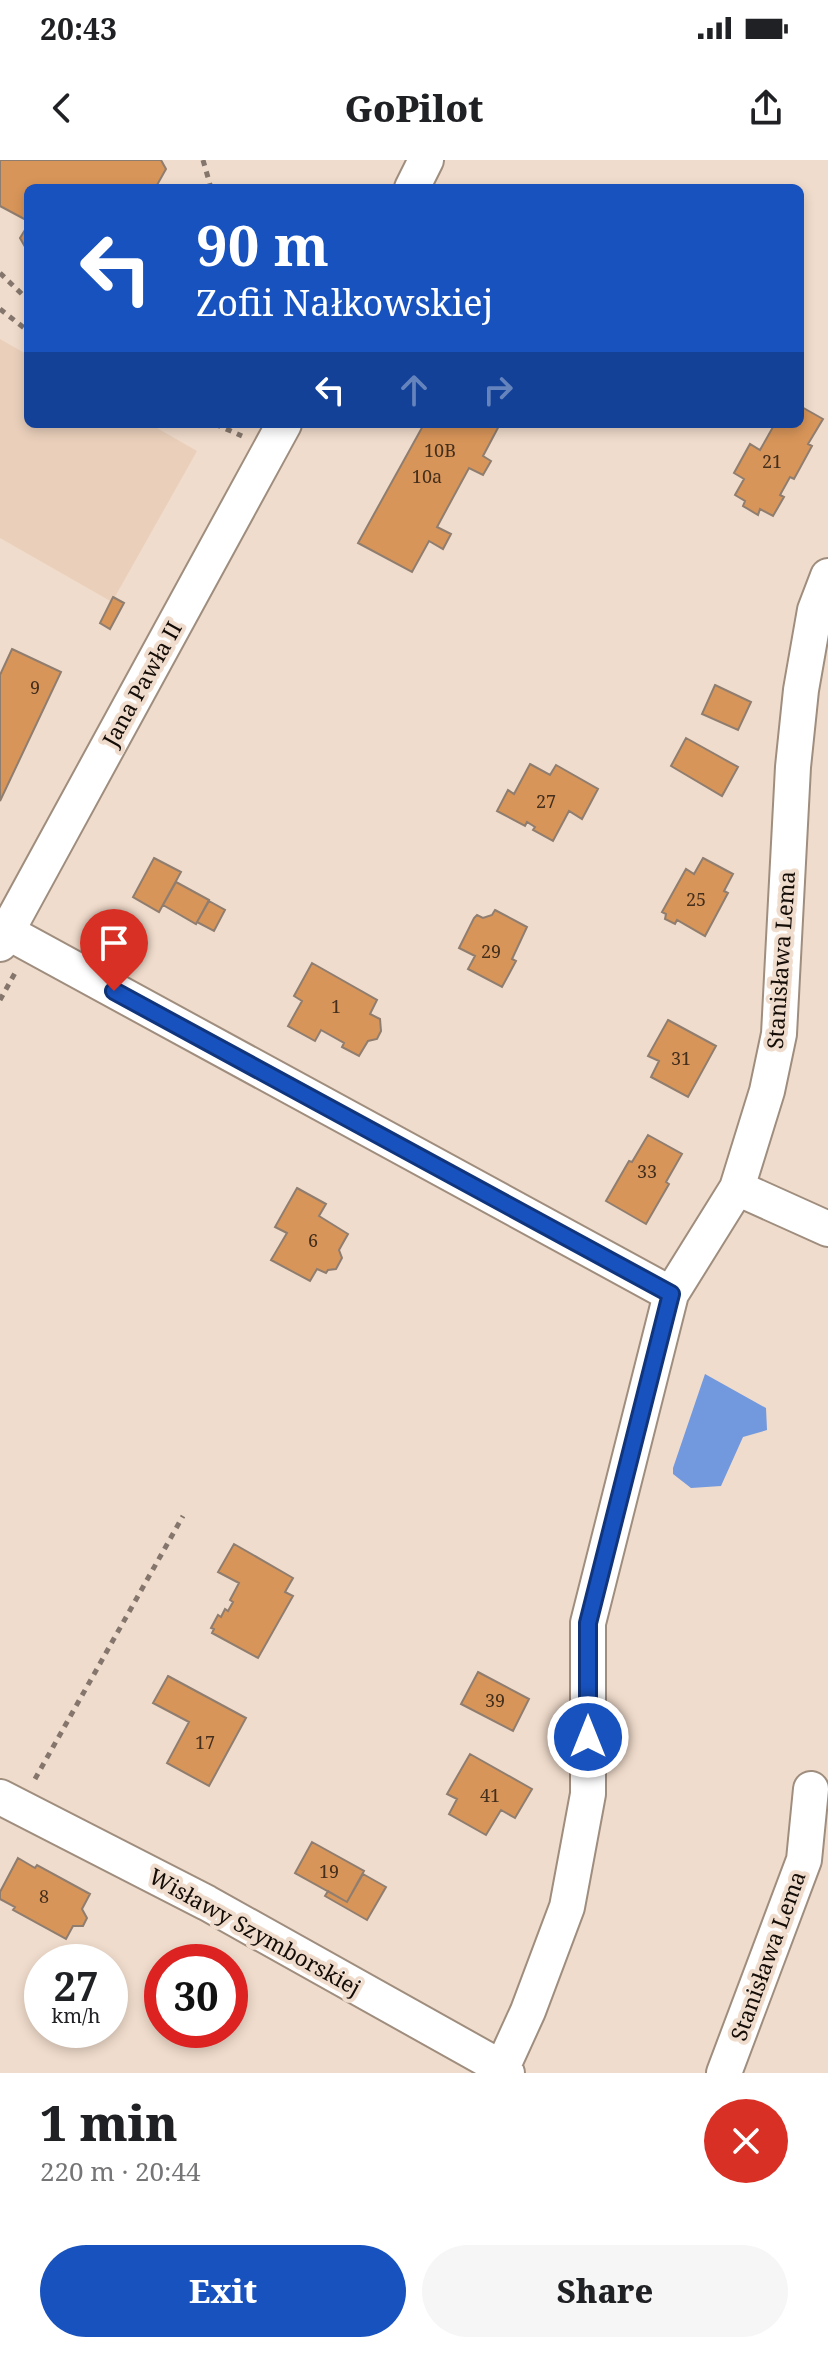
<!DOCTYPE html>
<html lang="en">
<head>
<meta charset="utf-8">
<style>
  :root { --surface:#fff; --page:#f6f6f6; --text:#202124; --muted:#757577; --accent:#1852be }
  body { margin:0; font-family:"Noto Serif",serif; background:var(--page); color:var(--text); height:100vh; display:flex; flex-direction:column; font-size:30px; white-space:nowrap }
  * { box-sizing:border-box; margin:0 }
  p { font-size:26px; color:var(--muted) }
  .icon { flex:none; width:44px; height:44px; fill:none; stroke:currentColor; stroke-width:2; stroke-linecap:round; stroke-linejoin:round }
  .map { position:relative; height:1913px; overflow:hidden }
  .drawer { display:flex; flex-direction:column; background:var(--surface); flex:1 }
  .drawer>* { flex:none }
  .banner { position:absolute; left:24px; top:24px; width:780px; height:244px; border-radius:12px; box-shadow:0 4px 12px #0003; background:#1852be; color:#fff; overflow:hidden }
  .speed { position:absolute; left:24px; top:1784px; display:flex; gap:16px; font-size:40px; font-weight:700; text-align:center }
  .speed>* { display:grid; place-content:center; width:104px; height:104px; border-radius:50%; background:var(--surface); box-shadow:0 4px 12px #0003; line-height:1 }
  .speed small { font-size:20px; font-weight:400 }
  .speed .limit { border:12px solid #d22; background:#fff; color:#111 }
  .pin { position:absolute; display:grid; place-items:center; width:68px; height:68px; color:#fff; margin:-82px -34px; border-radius:50% 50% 50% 0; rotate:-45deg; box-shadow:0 0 8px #0007 }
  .pin .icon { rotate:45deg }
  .me { position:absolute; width:88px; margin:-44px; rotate:0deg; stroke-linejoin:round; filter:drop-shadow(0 0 6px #0008) }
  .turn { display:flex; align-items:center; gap:28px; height:168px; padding:0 40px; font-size:36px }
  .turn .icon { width:104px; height:104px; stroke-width:2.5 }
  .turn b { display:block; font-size:56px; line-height:68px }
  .lanes { display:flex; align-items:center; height:76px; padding:0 40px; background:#0003; justify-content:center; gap:40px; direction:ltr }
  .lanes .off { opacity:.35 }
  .round { display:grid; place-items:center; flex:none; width:84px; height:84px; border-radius:42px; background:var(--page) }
  .overview { display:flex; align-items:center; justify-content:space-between; height:136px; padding:0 40px }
  h1 { font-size:48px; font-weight:800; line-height:60px }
  .cta { display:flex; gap:16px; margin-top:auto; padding:16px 40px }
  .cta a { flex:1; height:92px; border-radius:48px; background:var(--accent); color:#fff; font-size:32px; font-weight:800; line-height:92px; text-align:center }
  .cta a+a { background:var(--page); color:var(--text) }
  .status { display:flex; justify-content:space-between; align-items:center; height:56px; padding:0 40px; background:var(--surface); direction:ltr }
  .status svg { height:22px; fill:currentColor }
  header { display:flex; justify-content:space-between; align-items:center; height:104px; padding:0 40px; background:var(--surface); font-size:36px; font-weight:800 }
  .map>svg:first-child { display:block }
</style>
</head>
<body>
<div class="status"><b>20:43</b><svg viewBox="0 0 49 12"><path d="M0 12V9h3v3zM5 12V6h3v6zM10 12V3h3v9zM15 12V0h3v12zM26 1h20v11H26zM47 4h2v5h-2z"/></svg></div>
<header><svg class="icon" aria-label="back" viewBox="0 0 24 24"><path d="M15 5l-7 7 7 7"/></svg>GoPilot<svg class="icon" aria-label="share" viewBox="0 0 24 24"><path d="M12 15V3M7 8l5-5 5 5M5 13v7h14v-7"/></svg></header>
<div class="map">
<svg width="828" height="1913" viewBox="0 0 828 1913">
  <rect width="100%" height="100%" fill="#f0dccc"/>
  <!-- built -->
  <path fill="#ead0bb" d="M0 179 28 195V264H150L197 291 112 442 0 378Z"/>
  <!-- water -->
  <path fill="#7298dd" d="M705 1214 766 1248 767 1270 743 1277 721 1326 691 1328 673 1314V1308Z"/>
  <!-- building -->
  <path fill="#d89559" stroke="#8f7d6f" stroke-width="2" d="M0 0H161L166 9 157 25 163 28H28V61L0 46Z
    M28 65V92L20 78Z
    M800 246 823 259 808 284 812 286 794 319 790 317 780 335 784 337 773 356 760 349 758 355 743 346 745 341 735 335 744 319 734 313 750 284 760 290 773 267 767 264H800Z
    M424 264H500L483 296 491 301 483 315 469 308 437 367 451 374 443 389 429 381 412 412 358 383Z
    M113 437 124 443 110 469 100 463Z
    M12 489 61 512 0 641V515Z
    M715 525 751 542 738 570 702 554Z
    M686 578 738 607 722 636 671 606Z
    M530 604 550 615 556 605 598 629 582 659 569 651 553 681 533 670 535 667 527 662 525 666 497 651 508 630 514 634Z
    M154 698 181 712 159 752 133 737Z
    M703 698 733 714 724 731 728 733 705 776 677 760 675 764 665 759 666 754 662 752 686 709 694 714Z
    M176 722 209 740 196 764 163 745Z
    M209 741 225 750 214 771 197 762Z
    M495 750 527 767 512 799 516 801 502 827 468 809 475 796 459 788 474 758 477 755 483 758 492 755Z
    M312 803 377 840 370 854 380 859 381 871 377 879 368 881 359 896 342 887 344 883 321 870 315 881 288 866 302 841 294 836Z
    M668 860 716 886 688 937 651 917 659 901 648 896Z
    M648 975 682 994 666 1022 669 1024 646 1064 606 1041 629 1001 632 1002Z
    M297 1028 326 1044 319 1056 348 1074 339 1090 342 1098 336 1109 328 1110 326 1113 317 1109 310 1121 271 1100 287 1073 275 1067Z
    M234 1384 293 1418 285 1432 293 1436 258 1498 212 1473 214 1469 211 1468 218 1455 221 1457 225 1449 228 1451 233 1442 230 1440 239 1423 218 1412Z
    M478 1512 529 1539 513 1571 461 1544Z
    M168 1516 246 1558 209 1626 167 1603 189 1562 153 1543Z
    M470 1594 532 1629 515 1658 501 1650 486 1675 449 1654 457 1639 447 1634Z
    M312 1682 364 1711 347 1742 295 1713Z
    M18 1698 35 1708 37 1705 90 1734 82 1749 87 1758 83 1766H73L66 1779 13 1750 15 1747 0 1739V1732Z
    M363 1714 386 1727 367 1760 325 1736 328 1731 347 1742Z"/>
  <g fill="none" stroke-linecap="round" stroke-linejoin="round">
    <!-- minor casing -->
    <g stroke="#9f8d7e" stroke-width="38">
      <path id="minor" d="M412 28 426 0
        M7 772 671 1134
        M0 784 284 264
        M737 1028 828 1069
        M0 1637 207 1743 502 1908 507 1913
        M502 1908 528 1851 567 1747 588 1634V1463L671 1134 737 1028 767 931 779 874 793 607 801 530 815 450 828 416
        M724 1913 804 1700 811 1629"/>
    </g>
    <!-- path -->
    <path stroke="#84766c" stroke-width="5" stroke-dasharray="6 6" stroke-linecap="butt" d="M203 0 211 28
      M0 113 28 140
      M0 149 28 171
      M215 264 242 276
      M0 840 15 813
      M35 1619 183 1356"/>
    <!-- minor -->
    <use href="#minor" stroke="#fff" stroke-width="34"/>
  </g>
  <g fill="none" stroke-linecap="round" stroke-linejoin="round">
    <!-- route casing -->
    <g stroke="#10357c" stroke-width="20">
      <path id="route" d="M114 831 671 1134 588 1463V1577"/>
    </g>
    <!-- route -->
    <use href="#route" stroke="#1852be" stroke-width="14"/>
  </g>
  <g text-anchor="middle" stroke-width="8" stroke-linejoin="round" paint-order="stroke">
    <!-- number labels -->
    <g font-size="18" fill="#442e1c">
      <text x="440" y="297">10B</text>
      <text x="772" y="308">21</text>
      <text x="427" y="323">10a</text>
      <text x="35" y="534">9</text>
      <text x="546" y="648">27</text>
      <text x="696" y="746">25</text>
      <text x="491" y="798">29</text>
      <text x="336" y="853">1</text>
      <text x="681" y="905">31</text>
      <text x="647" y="1018">33</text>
      <text x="313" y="1087">6</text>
      <text x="495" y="1547">39</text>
      <text x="205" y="1589">17</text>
      <text x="490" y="1642">41</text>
      <text x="329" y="1718">19</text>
      <text x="44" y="1743">8</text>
    </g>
    <!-- street labels -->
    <g font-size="22" fill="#130c07" stroke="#f0dccc">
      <text transform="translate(142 524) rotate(-61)" y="8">Jana Pawła II</text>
      <text transform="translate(781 800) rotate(-86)" y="8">Stanisława Lema</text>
      <text transform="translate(255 1772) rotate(29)" y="8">Wisławy Szymborskiej</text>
      <text transform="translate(768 1796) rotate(-70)" y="8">Stanisława Lema</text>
    </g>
  </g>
</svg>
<div class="speed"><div>27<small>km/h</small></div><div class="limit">30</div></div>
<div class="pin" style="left:114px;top:831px;background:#d93025"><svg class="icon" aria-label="arrive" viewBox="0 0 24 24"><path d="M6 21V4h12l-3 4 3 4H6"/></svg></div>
<svg class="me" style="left:588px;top:1577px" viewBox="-20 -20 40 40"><circle r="17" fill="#1852be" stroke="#fff" stroke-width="3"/><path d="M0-11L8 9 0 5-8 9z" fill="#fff"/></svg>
<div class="banner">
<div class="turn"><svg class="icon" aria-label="left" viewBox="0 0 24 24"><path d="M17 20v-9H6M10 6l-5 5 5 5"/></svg><div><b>90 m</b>Zofii Nałkowskiej</div></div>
<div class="lanes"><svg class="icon" aria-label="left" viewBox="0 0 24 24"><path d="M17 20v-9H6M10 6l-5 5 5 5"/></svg><svg class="icon off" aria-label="ahead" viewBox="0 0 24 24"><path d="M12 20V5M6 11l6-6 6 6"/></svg><svg class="icon off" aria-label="right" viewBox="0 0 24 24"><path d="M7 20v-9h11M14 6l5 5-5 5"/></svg></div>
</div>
</div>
<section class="drawer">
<div class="overview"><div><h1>1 min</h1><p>220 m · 20:44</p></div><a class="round" style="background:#d93025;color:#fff"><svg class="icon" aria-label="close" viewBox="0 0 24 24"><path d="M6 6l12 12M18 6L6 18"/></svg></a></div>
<div class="cta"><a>Exit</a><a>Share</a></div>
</section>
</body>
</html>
